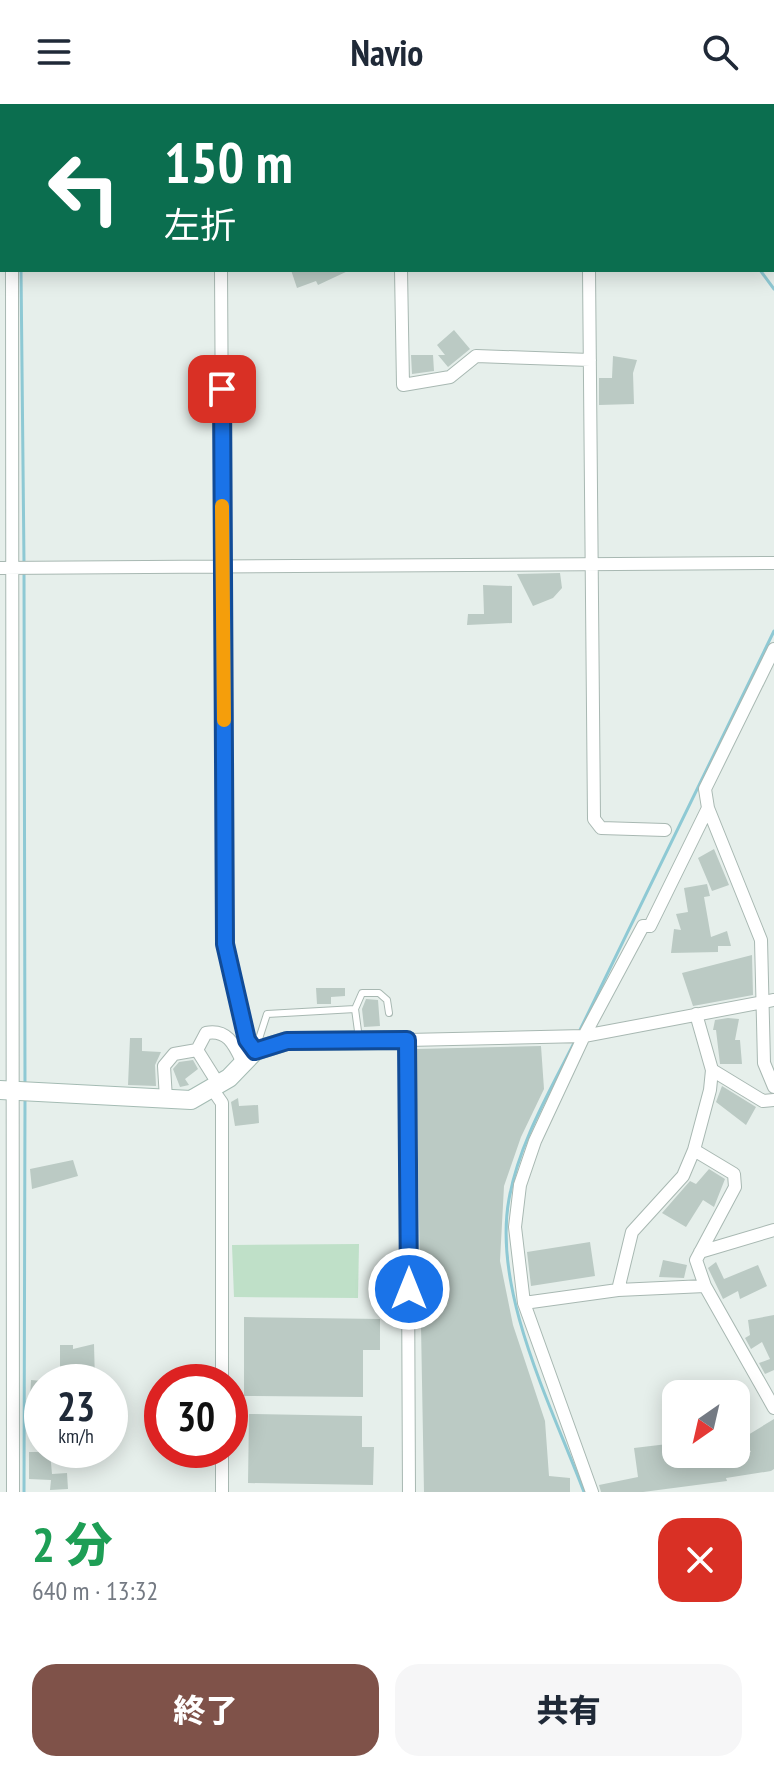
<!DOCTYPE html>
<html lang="ja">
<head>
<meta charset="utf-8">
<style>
  :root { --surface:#fff; --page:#f6f6f7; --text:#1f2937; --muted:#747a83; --accent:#7f5249 }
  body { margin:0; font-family:"PT Sans Narrow","Noto Sans JP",sans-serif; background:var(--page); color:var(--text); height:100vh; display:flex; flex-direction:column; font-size:30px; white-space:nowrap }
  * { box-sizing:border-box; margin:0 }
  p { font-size:26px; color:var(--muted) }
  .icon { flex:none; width:44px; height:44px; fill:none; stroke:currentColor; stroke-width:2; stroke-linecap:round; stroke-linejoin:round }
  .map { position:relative; height:1388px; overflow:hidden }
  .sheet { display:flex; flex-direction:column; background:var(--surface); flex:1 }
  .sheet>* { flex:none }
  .top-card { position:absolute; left:0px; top:0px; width:774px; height:168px; box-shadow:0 4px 20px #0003; background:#0b6e4f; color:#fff; overflow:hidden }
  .needle { width:52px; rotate:214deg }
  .fabs { position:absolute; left:662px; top:1276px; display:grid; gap:16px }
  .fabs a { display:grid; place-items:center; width:88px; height:88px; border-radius:16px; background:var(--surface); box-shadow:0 4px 20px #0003; font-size:40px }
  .speed { position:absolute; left:24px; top:1260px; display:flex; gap:16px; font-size:40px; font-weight:700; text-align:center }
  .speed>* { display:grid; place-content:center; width:104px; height:104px; border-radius:50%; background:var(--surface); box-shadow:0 4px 20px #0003; line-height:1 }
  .speed small { font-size:20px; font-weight:400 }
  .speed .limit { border:12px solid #d22; background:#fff; color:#111 }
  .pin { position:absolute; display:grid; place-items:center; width:68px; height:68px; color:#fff; margin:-34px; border-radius:16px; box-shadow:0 4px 12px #0006 }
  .me { position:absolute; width:88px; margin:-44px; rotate:0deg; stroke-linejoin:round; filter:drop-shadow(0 0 6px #0008) }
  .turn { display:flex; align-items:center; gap:28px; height:168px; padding:0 32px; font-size:36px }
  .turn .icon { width:104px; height:104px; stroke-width:2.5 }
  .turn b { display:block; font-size:56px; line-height:68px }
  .round { display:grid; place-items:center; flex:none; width:84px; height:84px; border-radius:24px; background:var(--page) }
  .summary { display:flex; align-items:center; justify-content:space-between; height:136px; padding:0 32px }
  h1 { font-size:48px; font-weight:800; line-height:60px; color:#1e9e55 }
  .primary-button { display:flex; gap:16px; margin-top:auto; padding:16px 32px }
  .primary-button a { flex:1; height:92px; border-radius:24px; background:var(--accent); color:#fff; font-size:32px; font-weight:800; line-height:92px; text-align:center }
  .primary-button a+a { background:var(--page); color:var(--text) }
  header { display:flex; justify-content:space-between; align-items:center; height:104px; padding:0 32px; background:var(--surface); font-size:36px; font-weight:800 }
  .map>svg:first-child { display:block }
</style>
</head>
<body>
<header><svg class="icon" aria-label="menu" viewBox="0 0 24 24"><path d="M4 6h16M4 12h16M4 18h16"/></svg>Navio<svg class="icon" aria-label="search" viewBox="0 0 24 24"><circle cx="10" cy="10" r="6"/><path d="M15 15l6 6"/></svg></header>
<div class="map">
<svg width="774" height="1388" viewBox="0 0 774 1388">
  <rect width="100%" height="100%" fill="#e6efeb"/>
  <!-- green -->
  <path fill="#bfe0c8" d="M359 1140 358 1194 234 1193 232 1141Z"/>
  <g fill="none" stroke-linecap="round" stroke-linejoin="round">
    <!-- stream -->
    <path stroke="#8ec9d4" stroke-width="3" d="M640 0 641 2
      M20 2V0
      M21 166 24 458
      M760 166 774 185
      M24 466 25 982
      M580 926 774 527
      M575 937C550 987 519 1039 509 1095 492 1187 552 1303 584 1388
      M24 1388 25 994"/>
  </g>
  <!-- building -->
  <path fill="#bbcac4" d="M291 166H350L318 181 316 177 297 184Z
    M454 226 470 245 448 263 438 251H445L437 241Z
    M411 251H433L434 267 412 270Z
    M613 252 637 256 633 269 634 300 599 301V274H612Z
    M560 469 562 484 553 494 533 502 517 470Z
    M483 481 512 482V519L467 521 468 510H484Z
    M714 745 729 781 712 787 698 754Z
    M707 780 710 792 704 793 711 833 727 827 731 842H718V848L671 849 674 825 681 826 676 810 688 808 684 784Z
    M752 851 753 891 693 902 682 869Z
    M316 884H345V892L331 893V900H317Z
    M366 895 378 896 380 922 364 923 362 905Z
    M728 914 739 915 735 936H740L742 960H720L716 926H713L715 916Z
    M130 934H142V947L161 948 155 961 156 982 128 981Z
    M541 942 544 985 521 1033 504 1082 500 1157 513 1221 545 1317 549 1372 570 1374V1388H424L416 945Z
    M193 956 198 965 185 975 189 981 180 983 173 965 179 958Z
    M722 982 756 1003 746 1021 716 998Z
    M238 994 239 1002 258 1001 259 1019 235 1022 231 998Z
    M73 1056 78 1072 32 1085 30 1065Z
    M709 1065 725 1075 714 1103 703 1096 686 1123 662 1109 690 1077 696 1080Z
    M590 1138 595 1172 531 1182 527 1148Z
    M663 1156 687 1161 684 1174 659 1173Z
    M716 1158 724 1175 758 1161 767 1182 740 1195 738 1187 723 1195 708 1164Z
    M774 1211V1266L765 1270 759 1259 770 1255 762 1238 751 1245 745 1234 750 1231 748 1216Z
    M244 1213 380 1215V1246H363V1293L244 1292Z
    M94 1240 95 1278 60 1277V1241H73V1245Z
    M31 1276 42 1277V1317L29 1311Z
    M249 1310 362 1312V1343H374L373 1381 248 1379Z
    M774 1315V1365L771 1367 726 1374 727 1377 643 1388H601L599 1381 638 1373 634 1344 676 1339V1350H723L724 1353 751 1348 743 1334Z
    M29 1348H50L52 1370 67 1369 68 1385 50 1386 51 1376 29 1375Z"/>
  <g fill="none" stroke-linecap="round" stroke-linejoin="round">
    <!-- lane casing -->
    <g stroke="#a8b8b2" stroke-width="8">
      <path id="lane" d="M355 905 358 927
        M256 944 267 910 355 905 362 889H379L387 896 389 909"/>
    </g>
    <!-- street casing -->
    <g stroke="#a8b8b2" stroke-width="14">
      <path id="street" d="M11 0V2
        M219 0V2
        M588 0V2
        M390 2V0
        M12 166 13 1388
        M221 166 225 840 247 936 255 947
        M401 166 403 281 450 273 476 252 590 256
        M589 166 594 715 601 724 665 726
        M0 464 774 459
        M708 704 761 836 764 959 774 983
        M696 910 712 966
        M197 946 206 929C227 925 234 940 242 957
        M213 986 222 999V1278
        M166 995 164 962 174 950 197 946 219 981
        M700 1148 774 1126
        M705 1182 774 1304
        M618 1186 632 1128 683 1072 694 1046
        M524 1199 618 1186 705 1182 696 1156 735 1083 734 1070 694 1046 710 986 712 966 763 997 774 996
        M222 1346V1388
        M409 1388 407 936 584 932 774 896
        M592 1388 524 1199 515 1123 520 1081 535 1037 584 932 643 822H650L708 704 705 685 774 545"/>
    </g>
    <!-- secondary casing -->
    <g stroke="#a4bbb3" stroke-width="20">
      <path id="secondary" d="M0 986 191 996 229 974 255 947 287 937 407 936"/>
    </g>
    <!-- lane -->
    <use href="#lane" stroke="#fff" stroke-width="6"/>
    <!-- street -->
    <use href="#street" stroke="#fff" stroke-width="12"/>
    <!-- secondary -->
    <use href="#secondary" stroke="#fff" stroke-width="18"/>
  </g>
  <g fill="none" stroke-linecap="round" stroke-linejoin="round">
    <!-- route casing -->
    <g stroke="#114b97" stroke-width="20">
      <path id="route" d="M222 285 225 840 247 936 255 947 287 937 407 936 409 1185"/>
    </g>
    <!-- route -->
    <use href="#route" stroke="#1a73e8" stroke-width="14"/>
    <!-- slow -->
    <path stroke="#f59e0b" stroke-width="14" d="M222 402 224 616"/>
  </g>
</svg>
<div class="fabs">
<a><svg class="needle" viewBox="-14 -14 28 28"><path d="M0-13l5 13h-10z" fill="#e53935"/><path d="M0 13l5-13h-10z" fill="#747a83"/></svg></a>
</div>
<div class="speed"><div>23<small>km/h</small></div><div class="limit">30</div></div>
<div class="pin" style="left:222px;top:285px;background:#d93025"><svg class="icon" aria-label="arrive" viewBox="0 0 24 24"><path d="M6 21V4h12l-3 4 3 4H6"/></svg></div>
<svg class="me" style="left:409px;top:1185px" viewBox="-20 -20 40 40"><circle r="17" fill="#1a73e8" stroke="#fff" stroke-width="3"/><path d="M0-11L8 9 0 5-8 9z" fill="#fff"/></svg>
<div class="top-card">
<div class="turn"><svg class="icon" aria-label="left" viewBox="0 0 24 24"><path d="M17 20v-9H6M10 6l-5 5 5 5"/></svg><div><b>150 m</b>左折</div></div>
</div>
</div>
<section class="sheet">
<div class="summary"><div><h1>2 分</h1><p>640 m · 13:32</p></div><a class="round" style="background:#d93025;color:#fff"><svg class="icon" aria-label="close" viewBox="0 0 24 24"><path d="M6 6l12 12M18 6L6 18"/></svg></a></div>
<div class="primary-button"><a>終了</a><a>共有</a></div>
</section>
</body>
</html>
